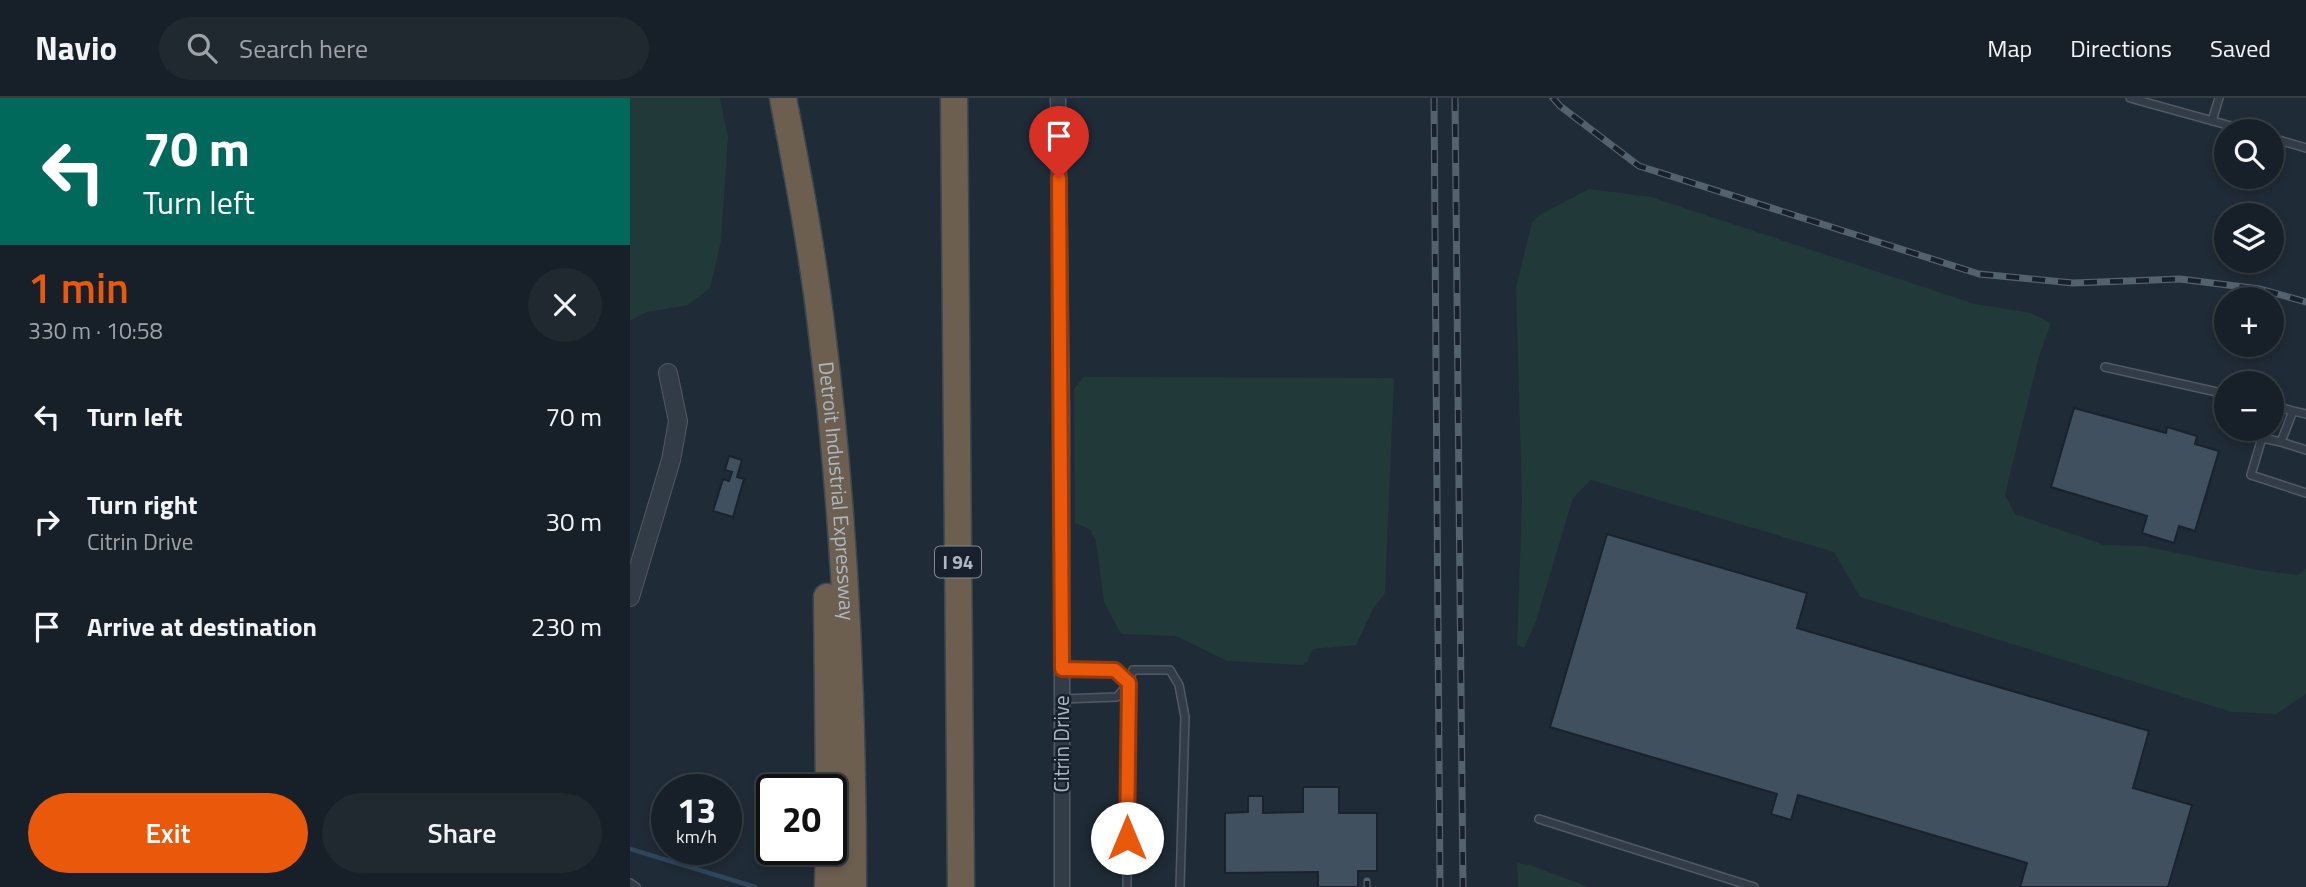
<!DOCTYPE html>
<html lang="en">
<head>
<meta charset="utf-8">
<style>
  :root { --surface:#172028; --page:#202830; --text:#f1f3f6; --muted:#9ea3a8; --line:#363e45; --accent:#ea580c }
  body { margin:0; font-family:"Titillium Web",sans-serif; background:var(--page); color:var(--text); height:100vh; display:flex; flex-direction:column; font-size:26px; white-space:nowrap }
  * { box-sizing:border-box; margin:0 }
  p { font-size:23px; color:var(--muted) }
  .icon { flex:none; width:38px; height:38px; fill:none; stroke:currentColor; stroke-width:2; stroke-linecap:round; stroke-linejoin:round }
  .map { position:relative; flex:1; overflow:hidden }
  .details { display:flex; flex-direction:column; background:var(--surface); width:630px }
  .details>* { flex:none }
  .top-card { background:#00695c; color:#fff; overflow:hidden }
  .fabs { position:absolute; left:1584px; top:21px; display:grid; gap:14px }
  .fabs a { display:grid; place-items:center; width:70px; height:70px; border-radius:50%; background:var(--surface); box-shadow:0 4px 10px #0003,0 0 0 2px var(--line); font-size:35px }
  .speed { position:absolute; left:21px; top:676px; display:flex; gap:14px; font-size:35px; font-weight:700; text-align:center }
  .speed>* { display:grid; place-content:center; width:91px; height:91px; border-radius:50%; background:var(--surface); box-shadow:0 4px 10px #0003,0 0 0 2px var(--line); line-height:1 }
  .speed small { font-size:18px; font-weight:400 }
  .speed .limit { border:4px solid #111; border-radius:10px; background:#fff; color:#111 }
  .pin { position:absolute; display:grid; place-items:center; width:60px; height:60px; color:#fff; margin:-72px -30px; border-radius:50% 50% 50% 0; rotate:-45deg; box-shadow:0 0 7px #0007 }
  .pin .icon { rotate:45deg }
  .me { position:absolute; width:77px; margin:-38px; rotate:0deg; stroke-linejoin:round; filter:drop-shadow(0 0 5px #0008) }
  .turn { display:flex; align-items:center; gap:24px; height:147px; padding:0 28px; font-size:32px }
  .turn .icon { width:91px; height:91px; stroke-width:2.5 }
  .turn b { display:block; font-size:49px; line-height:60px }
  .round { display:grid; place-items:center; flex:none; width:74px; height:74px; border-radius:37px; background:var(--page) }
  .head { display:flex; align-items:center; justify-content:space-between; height:119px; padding:0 28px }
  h1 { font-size:42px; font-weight:600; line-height:52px; color:var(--accent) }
  .cta { display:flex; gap:14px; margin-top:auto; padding:14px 28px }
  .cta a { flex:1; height:80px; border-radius:42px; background:var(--accent); color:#fff; font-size:28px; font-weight:600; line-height:80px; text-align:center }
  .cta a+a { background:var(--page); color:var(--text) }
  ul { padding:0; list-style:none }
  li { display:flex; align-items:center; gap:21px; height:105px; padding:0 28px }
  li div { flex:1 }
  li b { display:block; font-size:26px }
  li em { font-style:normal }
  header { display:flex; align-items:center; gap:42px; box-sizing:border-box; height:98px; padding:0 35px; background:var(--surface); border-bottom:2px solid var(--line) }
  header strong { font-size:33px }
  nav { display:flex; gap:38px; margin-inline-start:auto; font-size:24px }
  .search { width:490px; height:63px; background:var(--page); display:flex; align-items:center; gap:18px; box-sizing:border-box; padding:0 24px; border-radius:38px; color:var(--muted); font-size:26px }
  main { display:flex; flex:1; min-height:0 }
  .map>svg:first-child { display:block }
</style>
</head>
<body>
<header>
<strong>Navio</strong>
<div class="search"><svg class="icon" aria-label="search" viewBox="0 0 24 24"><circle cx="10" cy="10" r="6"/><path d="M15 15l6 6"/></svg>Search here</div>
<nav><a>Map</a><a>Directions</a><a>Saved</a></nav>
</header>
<main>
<section class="details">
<div class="top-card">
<div class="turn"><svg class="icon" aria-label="left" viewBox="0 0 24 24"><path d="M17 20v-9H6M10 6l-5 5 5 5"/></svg><div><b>70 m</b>Turn left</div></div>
</div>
<div class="head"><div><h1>1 min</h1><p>330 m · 10:58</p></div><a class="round"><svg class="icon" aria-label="close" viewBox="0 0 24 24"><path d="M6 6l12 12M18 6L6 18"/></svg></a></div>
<ul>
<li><svg class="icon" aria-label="left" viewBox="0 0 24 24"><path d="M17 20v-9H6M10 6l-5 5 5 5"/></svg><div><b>Turn left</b></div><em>70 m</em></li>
<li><svg class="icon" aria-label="right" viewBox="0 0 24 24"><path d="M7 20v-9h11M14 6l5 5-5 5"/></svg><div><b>Turn right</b><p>Citrin Drive</p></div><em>30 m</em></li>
<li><svg class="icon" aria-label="arrive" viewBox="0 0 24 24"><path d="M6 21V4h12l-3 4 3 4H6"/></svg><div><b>Arrive at destination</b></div><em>230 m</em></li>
</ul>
<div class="cta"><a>Exit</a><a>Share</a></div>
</section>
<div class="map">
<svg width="1676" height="789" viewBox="0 0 1676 789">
  <rect width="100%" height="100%" fill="#1f2b36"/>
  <!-- green -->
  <path fill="#223939" d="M0 0H90L98 39 91 143 80 190 58 207 17 214 0 223Z
    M959 91 1021 99 1345 206 1401 215 1421 225 1409 258 1375 397 1385 416 1474 447 1514 448 1627 472 1668 477 1676 470V596L1646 616 1602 614 1230 499 1204 454 961 382 943 400 906 523 894 550 887 547 892 403 886 190 902 124 911 116Z
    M454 279 764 280 755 495 743 511 726 547 682 551 678 563 673 567 597 563 546 538 491 536 474 504 466 443 460 431 445 425 444 291Z
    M887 765 900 767 959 789H888Z"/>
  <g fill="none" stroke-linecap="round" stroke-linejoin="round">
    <!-- stream -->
    <path stroke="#30465d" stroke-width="4.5" d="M0 751 125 789"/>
  </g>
  <!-- building -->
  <path fill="#41505f" stroke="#1a232d" stroke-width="2" d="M1444 310 1536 335 1537 329 1567 338 1565 346 1589 353 1565 433 1549 428 1544 445 1512 435 1517 418 1421 389Z
    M99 358 112 362 107 379 114 381 103 419 83 413 93 381 99 383 102 374 95 372Z
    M977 436 1177 495 1167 530 1519 633 1503 690 1562 707 1538 789H1390L1397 765 1168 697 1161 722 1141 716 1147 696 920 629Z
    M673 689H709V715H747V773H728V789H688V774L595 775V715L618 714V698H633V715L673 714Z
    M24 704 37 707V726L19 721Z"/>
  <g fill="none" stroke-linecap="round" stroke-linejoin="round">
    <!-- service casing -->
    <g stroke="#505a65" stroke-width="10">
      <path id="service" d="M1500 0 1619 33
        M1582 23 1589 0
        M1642 40 1676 50
        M1475 269 1596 296
        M1642 307 1663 313
        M1651 344 1663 313 1676 316
        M1676 352 1651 344 1632 340 1621 377 1676 395
        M432 571 485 572 499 585
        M432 601 487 599 498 586
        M909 721 1124 789
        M0 785 6 789
        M497 789 499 585 503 572H540L549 587 555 619 550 789"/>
    </g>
    <!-- minor casing -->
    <g stroke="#505a65" stroke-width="17">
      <path id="minor" d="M428 0 432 320V789"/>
    </g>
    <!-- tertiary casing -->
    <g stroke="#505a65" stroke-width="20">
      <path id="tertiary" d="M0 499 41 362 48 323 38 275"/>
    </g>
    <!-- motorway casing -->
    <g stroke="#3d4751" stroke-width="29">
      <g id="motorway">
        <path id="s1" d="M153 0C168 78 183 156 192 235 215 418 223 604 223 789"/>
        <path d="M324 0 331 789"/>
        <path d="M197 499 199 691"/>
        <path d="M198 789 199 751"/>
      </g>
    </g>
    <!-- service -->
    <use href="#service" stroke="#323c47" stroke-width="7"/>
    <!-- minor -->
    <use href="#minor" stroke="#323c47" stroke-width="14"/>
    <!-- tertiary -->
    <use href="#tertiary" stroke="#323c47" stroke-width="18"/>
    <!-- motorway -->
    <use href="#motorway" stroke="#6d5f4f" stroke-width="26"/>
    <!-- rail casing -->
    <g stroke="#54616e" stroke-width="7">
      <path id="rail" d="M804 0 810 789
        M825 0 833 789
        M923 0 930 8 1009 68 1349 176 1443 185 1550 181 1630 191 1676 204
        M737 783V789"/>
    </g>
    <!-- rail -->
    <use href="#rail" stroke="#18212b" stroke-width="4.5" stroke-dasharray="13" stroke-linecap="butt"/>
  </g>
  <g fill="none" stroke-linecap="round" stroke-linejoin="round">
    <!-- route casing -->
    <g stroke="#983908" stroke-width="18">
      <path id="route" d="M429 80 432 571 485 572 499 585 497 740"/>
    </g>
    <!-- route -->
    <use href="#route" stroke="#ea580c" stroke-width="12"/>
  </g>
  <g text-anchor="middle" stroke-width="5" stroke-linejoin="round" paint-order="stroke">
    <!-- shield labels -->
    <rect fill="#18212b" stroke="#808a96" stroke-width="2" x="305" y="448.5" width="46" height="31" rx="5"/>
    <g font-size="19" font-weight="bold" fill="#acb7c4">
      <text x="328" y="471">I 94</text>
    </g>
    <!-- street labels -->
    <g font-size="21" fill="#acb7c4" stroke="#18212b">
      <text dy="7" stroke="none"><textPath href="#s1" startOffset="397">Detroit Industrial Expressway</textPath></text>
      <text transform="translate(432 646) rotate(-90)" y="7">Citrin Drive</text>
    </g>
  </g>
</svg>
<div class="fabs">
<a><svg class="icon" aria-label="search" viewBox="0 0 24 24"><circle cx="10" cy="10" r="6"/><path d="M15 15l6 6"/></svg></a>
<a><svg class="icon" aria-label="layers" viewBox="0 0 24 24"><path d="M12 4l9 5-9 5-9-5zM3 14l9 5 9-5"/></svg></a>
<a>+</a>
<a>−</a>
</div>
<div class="speed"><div>13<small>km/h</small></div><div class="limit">20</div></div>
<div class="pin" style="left:429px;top:80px;background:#d93025"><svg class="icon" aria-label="arrive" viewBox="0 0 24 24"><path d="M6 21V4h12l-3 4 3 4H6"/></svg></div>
<svg class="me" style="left:497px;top:740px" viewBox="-20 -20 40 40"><circle r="19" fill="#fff"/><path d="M0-13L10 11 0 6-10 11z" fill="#ea580c"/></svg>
</div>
</main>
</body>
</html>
